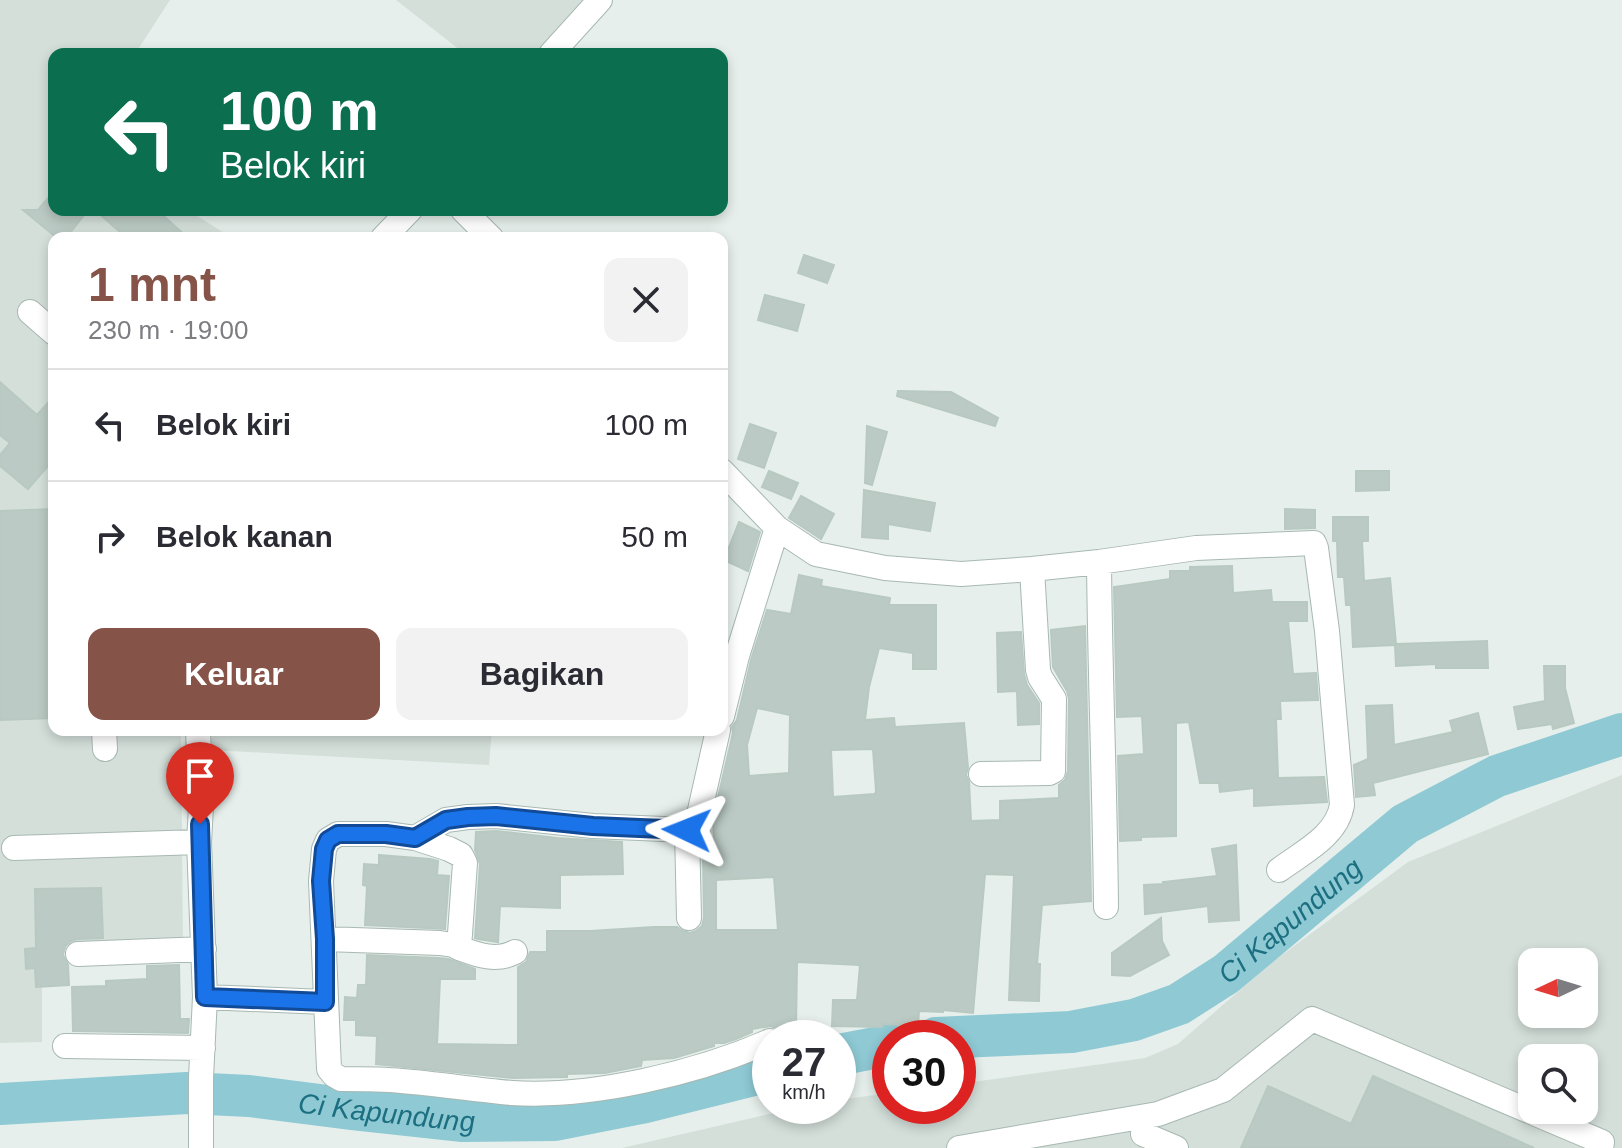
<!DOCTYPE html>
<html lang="id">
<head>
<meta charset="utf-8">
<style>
  :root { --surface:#fff; --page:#f2f2f3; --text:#2b2b33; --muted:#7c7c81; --line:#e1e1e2; --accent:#855347 }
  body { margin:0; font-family:Helvetica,sans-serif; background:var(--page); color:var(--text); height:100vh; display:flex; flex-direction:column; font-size:30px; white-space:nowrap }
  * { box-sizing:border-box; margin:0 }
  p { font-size:26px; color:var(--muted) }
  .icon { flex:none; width:44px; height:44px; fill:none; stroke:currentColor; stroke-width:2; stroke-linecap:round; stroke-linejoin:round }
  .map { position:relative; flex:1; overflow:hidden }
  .drawer { position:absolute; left:48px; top:232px; width:680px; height:504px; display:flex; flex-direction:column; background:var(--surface); border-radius:16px; box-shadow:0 4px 12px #0003 }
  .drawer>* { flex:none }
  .top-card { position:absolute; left:48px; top:48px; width:680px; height:168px; border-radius:16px; box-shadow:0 4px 12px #0003; background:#0b6e4f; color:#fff; overflow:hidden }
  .needle { width:52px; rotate:266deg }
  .buttons { position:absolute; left:1518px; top:948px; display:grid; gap:16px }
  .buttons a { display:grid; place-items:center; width:80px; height:80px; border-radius:16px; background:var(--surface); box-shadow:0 4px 12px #0003; font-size:40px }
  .speed { position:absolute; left:752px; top:1020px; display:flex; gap:16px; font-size:40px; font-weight:700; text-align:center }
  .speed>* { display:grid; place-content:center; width:104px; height:104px; border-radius:50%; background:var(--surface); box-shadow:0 4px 12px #0003; line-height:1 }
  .speed small { font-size:20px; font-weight:400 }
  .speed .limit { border:12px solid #d22; background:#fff; color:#111 }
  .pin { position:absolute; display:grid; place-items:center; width:68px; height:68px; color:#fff; margin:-82px -34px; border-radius:50% 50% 50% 0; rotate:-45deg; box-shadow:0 0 8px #0007 }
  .pin .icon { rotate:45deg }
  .me { position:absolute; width:88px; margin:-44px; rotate:272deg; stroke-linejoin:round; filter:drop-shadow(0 0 6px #0008) }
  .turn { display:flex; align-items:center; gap:28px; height:168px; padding:0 40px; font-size:36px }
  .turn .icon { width:104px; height:104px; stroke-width:2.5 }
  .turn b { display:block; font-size:56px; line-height:68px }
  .round { display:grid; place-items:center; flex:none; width:84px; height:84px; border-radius:16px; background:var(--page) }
  .overview { display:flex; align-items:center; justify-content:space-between; height:136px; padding:0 40px }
  h1 { font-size:48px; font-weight:600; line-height:60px; color:var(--accent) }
  .cta { display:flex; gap:16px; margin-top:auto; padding:16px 40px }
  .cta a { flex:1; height:92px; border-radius:16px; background:var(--accent); color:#fff; font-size:32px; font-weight:600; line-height:92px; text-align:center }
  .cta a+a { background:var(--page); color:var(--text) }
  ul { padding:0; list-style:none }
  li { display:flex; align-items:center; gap:24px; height:112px; padding:0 40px; border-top:2px solid var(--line) }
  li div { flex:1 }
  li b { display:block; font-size:30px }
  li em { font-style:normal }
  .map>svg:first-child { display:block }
</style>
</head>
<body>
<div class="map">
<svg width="1622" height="1148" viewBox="0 0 1622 1148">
  <rect width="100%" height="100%" fill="#e6efeb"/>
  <!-- built -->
  <path fill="#d4dfda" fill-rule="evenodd" d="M0 0H170L135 54H54V210H188L232 238H54V730H181L183 950 42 949V1042L0 1043Z
    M396 0H586L534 54H465Z
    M212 730H492L489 765 211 750Z
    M1622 775V1148H622L804 1106H838V1100L890 1093V1106H958V1084L1145 1058 1178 1044 1271 963 1408 862ZM1532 962H1584V1014H1532ZM1532 1058H1584V1110H1532Z"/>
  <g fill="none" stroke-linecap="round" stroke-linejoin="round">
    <!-- river -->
    <g stroke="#8ec9d4" stroke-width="42">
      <path id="s1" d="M936 1038 1071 1032 1134 1020 1179 1004 1226 974 1405 824 1497 776 1622 734"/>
      <path d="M838 1055 890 1045"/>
      <path id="s2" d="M0 1104 187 1093 249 1096 351 1109 463 1121 555 1120 641 1103 770 1071"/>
    </g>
  </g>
  <!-- building -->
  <path fill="#bbcac4" stroke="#b8c9c2" stroke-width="2" fill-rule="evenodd" d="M54 191V210H88L66 238H57L23 210H38Z
    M95 210H157L188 238H127Z
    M804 255 834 265 827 283 798 273Z
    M765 295 804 305 797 331 758 320Z
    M0 382 37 415 54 396V459L28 489 0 466V455L10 443 0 435Z
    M898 391 951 392 998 418 995 426 897 396Z
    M750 424 776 433 764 468 738 459Z
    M867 426 887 432 872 485 865 483Z
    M769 471 798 483 791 499 762 487Z
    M1356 471H1389V490L1356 491Z
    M864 490 935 503 930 531 888 524V539L862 537Z
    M801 496 834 514 821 539 789 518Z
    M54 509V718L0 720V511Z
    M1285 509 1315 510V528L1285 529Z
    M1333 517H1368V541H1362L1364 581 1390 578 1396 644 1487 641 1488 668H1436V664L1396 666 1395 645 1353 647 1351 605H1346L1344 577H1338L1337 541H1333Z
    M739 522 760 532 748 571 724 560Z
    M1232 566 1233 593 1271 590 1272 602H1307V621H1288L1293 674 1316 673 1318 700 1280 701 1281 719H1276L1278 778 1324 777 1327 802 1254 806V788L1220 792 1219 783H1200L1189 722 1176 723V836L1141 837V840L1120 841 1118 756 1144 754 1142 716 1117 717 1114 587 1170 579V571H1190V567Z
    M799 575 822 580 821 586 890 598 889 605H936V669H913V653L879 648 869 687 865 720 894 718 895 727 964 723 968 768 966 775 969 782 971 821 1000 820V801L1059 798V785L1065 780 1068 771 1069 699 1067 691 1053 667 1051 630 1085 626 1091 901 1042 905 1037 964H1040L1039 1001 1009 1000 1014 875 985 874 973 1013 943 1010V1012L919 1011 918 1026 883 1024 882 1027 832 1026 833 1000H857L860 965 797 962 796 1030H780L771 1026 752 1029V1032L736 1039 724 1043H714V1046L674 1058 642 1060 641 1066 605 1073 567 1074V1077L513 1078 376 1064 377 1036 356 1035V1020H344L345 997 357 998 358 985H366L367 955 439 958 448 959 475 969V979H440L437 1044 518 1045V967L526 962 530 952H547V931H590L654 927H677L683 931 690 933 696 931 702 926 704 918 703 857H715L713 819 733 733 732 727 737 720 751 660 767 610 791 614ZM757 708 790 715 789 773 749 776 747 745ZM873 749 876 791 875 794 833 797 831 750ZM774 877 778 930H716V880Z
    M1021 632 1024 674 1027 685 1039 703V724L1018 725 1017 691 998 692 997 633Z
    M1544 666H1565V688L1574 723 1553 729 1552 724 1518 729 1514 707 1545 701Z
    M1392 705 1394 745 1453 732 1450 721 1478 713 1488 754 1373 783 1375 795 1356 797 1354 765 1368 759 1366 706Z
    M496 831 557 838 622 842 623 874 560 875V908L500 906 498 942 478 939 475 938 480 864 475 850 476 832Z
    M1236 845 1239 920 1209 922 1208 906 1145 914 1144 885 1164 884 1163 882 1217 876 1212 849Z
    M379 855 430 859 438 861 437 875 449 876 445 929 365 925 367 886 363 885 364 864 379 865Z
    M101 888 103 938 77 939 71 941 65 946 63 955 68 965 69 985 36 987 35 968 26 969 25 949 36 948 35 889Z
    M1161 918 1162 941 1169 955 1130 976 1112 975V953Z
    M179 965 180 1019H189L188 1033 73 1031 72 987 106 986V981L147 979V966Z
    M1373 1076 1534 1148H1241L1268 1086 1351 1124Z"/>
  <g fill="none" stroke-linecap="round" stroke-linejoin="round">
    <!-- minor casing -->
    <g stroke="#a8b8b2" stroke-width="26">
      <path id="minor" d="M551 54 600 0
        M463 210 491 238
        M383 238 410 210
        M30 312 54 333
        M722 471 777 528 816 554 885 568 961 574 1032 569 1099 562 1196 548 1314 543 1316 548 1327 631 1342 805C1337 836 1303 852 1279 870
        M1099 562C1100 677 1105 792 1106 907
        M722 716 737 656 777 528
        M104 730 105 749
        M198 730 201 807 199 842 205 997 201 1078V1148
        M981 774 1049 773 1053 771 1054 699 1040 677 1038 670 1032 569
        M415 838 446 820 468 817 496 816 593 826 687 830
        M14 848 199 842
        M689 918 687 830 698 819 718 730
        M325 939 440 943 453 945 459 948
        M515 952C496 962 478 955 459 948L465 863 461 855 449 849 415 838 386 834H338L328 840 324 849 321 881 329 1069 334 1075 341 1079C361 1079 382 1079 402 1081 439 1084 476 1090 512 1093 592 1098 697 1073 770 1041
        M78 954 204 949
        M205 997 325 1002
        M65 1046 203 1048
        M1143 1134 1176 1148
        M959 1148 1158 1114 1223 1090 1312 1019 1602 1142 1601 1148"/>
    </g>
    <!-- minor -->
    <use href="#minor" stroke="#fff" stroke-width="24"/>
  </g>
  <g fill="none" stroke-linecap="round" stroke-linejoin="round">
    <!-- route casing -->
    <g stroke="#114b97" stroke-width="20">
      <path id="route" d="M200 824 205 997 325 1002V939L321 881 324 849 328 840 338 834H386L415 838 446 820 468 817 496 816 593 826 687 830"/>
    </g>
    <!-- route -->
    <use href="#route" stroke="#1a73e8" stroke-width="14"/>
  </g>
  <g text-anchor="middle" stroke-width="6" stroke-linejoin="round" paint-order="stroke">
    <!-- water labels -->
    <g font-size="28" font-style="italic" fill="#1c6f80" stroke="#f7fbf9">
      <text dy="10" stroke="none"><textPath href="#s1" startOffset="386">Ci Kapundung</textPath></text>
      <text dy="10" stroke="none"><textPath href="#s2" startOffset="388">Ci Kapundung</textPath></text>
    </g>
  </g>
</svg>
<div class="buttons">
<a><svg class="needle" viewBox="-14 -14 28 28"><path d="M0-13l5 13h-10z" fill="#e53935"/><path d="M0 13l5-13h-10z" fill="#7c7c81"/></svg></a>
<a><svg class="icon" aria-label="search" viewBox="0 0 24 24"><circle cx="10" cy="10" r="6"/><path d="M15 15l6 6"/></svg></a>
</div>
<div class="speed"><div>27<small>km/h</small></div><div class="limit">30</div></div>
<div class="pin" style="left:200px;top:824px;background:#d93025"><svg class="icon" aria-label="arrive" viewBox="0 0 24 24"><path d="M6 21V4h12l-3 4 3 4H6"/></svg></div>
<svg class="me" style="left:687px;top:830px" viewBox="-20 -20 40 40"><path d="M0-17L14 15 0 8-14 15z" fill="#1a73e8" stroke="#fff" stroke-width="4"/></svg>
<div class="top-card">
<div class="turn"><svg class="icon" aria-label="left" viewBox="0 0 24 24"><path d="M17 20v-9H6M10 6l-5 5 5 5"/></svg><div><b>100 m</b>Belok kiri</div></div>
</div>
<section class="drawer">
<div class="overview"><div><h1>1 mnt</h1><p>230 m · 19:00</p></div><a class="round"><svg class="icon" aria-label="close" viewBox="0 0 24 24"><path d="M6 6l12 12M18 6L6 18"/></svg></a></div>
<ul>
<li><svg class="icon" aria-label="left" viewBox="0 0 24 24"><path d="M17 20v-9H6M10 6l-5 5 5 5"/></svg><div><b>Belok kiri</b></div><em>100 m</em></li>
<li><svg class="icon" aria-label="right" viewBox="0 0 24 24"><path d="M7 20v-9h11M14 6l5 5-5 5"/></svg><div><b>Belok kanan</b></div><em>50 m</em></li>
</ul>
<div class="cta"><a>Keluar</a><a>Bagikan</a></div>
</section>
</div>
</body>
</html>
